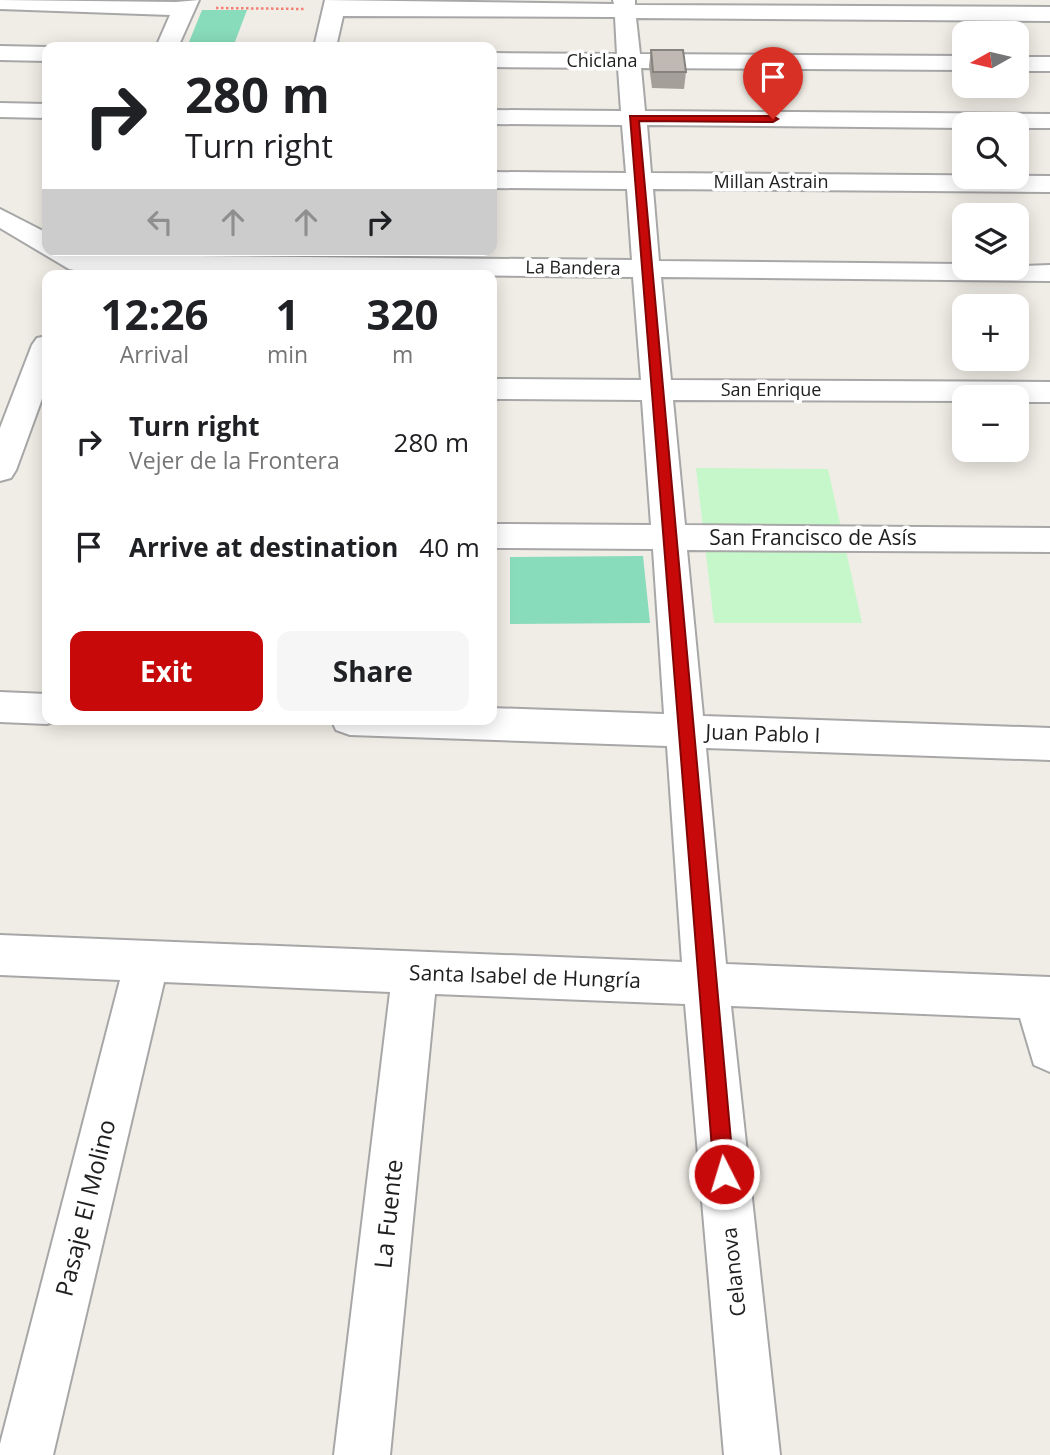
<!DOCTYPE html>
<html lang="en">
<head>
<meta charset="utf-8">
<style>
  :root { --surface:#fff; --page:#f6f6f6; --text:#202124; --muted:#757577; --accent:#c7090a }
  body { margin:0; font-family:"Open Sans",sans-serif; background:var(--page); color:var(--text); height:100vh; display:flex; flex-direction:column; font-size:26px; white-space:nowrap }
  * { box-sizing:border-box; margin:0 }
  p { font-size:23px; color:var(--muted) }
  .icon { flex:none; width:38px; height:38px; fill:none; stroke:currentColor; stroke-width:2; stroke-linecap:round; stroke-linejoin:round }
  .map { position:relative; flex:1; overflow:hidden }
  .sheet { position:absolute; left:42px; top:270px; width:455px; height:455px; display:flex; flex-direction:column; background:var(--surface); border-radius:14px; box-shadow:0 4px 18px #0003 }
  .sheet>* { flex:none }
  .hud { position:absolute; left:42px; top:42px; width:455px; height:214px; border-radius:14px; box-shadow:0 4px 18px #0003; background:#fff; color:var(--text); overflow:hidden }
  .needle { width:46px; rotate:262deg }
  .tools { position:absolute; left:952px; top:21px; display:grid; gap:14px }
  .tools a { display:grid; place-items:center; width:77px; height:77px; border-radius:14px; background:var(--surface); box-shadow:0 4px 18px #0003; font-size:35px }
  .pin { position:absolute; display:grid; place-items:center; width:60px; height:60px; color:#fff; margin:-72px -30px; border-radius:50% 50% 50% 0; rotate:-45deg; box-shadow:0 0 7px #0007 }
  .pin .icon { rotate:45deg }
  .me { position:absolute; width:77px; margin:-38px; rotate:355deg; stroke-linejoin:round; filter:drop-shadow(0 0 5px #0008) }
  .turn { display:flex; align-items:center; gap:24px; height:147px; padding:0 28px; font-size:32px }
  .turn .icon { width:91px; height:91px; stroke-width:2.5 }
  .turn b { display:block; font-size:49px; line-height:60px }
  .lanes { display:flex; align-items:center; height:66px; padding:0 28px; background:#0003; justify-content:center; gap:35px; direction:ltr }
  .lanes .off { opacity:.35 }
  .eta { display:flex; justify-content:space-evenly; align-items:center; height:119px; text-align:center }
  .eta b { font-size:42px; font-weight:700; line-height:49px }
  .action { display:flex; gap:14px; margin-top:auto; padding:14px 28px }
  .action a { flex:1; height:80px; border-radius:14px; background:var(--accent); color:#fff; font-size:28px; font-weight:700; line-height:80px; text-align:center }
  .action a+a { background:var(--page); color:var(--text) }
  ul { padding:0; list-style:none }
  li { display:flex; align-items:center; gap:21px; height:105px; padding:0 28px }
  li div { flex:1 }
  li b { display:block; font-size:26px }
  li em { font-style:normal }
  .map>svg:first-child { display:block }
</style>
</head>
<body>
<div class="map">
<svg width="1050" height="1455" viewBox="0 0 1050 1455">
  <rect width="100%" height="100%" fill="#f0ede6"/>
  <!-- park -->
  <path fill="#c6f7ca" d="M696 468 828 469 862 623H714Z"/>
  <!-- pitch -->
  <path fill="#88dbbb" d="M202 10H247L233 47H187Z
    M643 556 650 623 510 624V557Z"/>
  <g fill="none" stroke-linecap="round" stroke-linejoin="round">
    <!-- minor casing -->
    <g stroke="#a7a7a7" stroke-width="4">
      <path id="minor" d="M0 0 176 2 199 0 178 47H156L170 15 0 9Z
        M325 0 614 4 613 0H635V5L1050 7V21L636 18 640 54 964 56V70L641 68 645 111 1050 114V128H1017V124H964V128L647 125 651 173 1050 176V192L653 189 659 261 964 264V268L1050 265V281L661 277 671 380 1050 382V402H1017V397H964V401L673 400 685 525 1050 528V552L687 550 703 716 1050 728V760L706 748 726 964 1050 977V1072L1034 1065 1020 1018 731 1006 780 1455H724L685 1004 435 994 390 1455H334L390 992 164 982 53 1455H0V1444L120 980 0 975V935L682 962 667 746 350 735 336 730 331 719H492V708L664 714 653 549 492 548V524L651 525 642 400 492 399V379L641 380 633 277 79 271 69 269 0 228V209L47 233V250H77L85 255 632 260 627 189 492 188V172L626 173 622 125 492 124V110L621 111 618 68 492 67V53L617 54 615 17 343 16 336 47H314Z
        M0 46 47 47V61L0 60Z
        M1017 57H1050V71H1017Z
        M0 103 47 104V118L0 117Z
        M47 336V385L16 470 11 478 0 481V428L32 345 37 338Z
        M0 692 47 694V719H61L47 724 0 722Z"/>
    </g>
    <!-- path -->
    <path stroke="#f48073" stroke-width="2.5" stroke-dasharray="2.5 2.5" stroke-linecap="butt" d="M216 8 306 9"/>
    <!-- minor -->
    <use href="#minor" fill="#fff" fill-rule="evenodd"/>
  </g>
  <!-- wall -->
  <path fill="#a59f9a" d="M651 50 686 72 684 89 652 88 649 66Z"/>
  <!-- building -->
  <path fill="#c0b9b3" stroke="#86827d" stroke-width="2" d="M651 50H683L686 72H653Z"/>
  <!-- route -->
  <path fill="#c7090a" stroke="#810606" stroke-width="2" d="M630 116H773L778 119 773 122 639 121 734 1174 731 1181 724 1184 717 1181 714 1174Z"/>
  <g text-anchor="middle" stroke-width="7" stroke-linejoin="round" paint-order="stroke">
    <!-- far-street labels -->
    <g font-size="18" fill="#202020" stroke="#fff">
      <text x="602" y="67">Chiclana</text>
      <text x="771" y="188">Millan Astrain</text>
      <text transform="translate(573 268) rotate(1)" y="6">La Bandera</text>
      <text x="771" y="396">San Enrique</text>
    </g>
    <!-- street labels -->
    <g font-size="21" fill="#202020" stroke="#fff">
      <text x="813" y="545">San Francisco de Asís</text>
      <text transform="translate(763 734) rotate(2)" y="7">Juan Pablo I</text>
      <text transform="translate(525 977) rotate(2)" y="7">Santa Isabel de Hungría</text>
      <text transform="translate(734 1272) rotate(-96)" y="7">Celanova</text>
    </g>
    <!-- near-street labels -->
    <g font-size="24" fill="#202020" stroke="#fff">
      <text transform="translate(86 1208) rotate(-76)" y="8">Pasaje El Molino</text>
      <text transform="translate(389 1214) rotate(-84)" y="8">La Fuente</text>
    </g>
  </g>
</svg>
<div class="tools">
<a><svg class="needle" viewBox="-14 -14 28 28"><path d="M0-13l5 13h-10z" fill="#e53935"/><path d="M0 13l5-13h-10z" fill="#757577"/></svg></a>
<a><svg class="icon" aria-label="search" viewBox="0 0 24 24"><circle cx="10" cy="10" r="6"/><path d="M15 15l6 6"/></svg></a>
<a><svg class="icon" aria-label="layers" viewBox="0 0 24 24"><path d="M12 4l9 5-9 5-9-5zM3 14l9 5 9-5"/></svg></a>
<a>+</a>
<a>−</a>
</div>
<div class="pin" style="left:773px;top:119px;background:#d93025"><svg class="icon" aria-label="arrive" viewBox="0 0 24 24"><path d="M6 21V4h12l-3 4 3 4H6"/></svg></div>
<svg class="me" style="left:724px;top:1174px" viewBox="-20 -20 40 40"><circle r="17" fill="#c7090a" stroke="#fff" stroke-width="3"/><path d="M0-11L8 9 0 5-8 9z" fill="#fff"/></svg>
<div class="hud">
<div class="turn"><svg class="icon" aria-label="right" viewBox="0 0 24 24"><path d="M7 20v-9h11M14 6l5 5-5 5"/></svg><div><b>280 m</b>Turn right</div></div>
<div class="lanes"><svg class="icon off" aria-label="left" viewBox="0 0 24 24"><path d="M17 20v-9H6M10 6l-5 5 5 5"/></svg><svg class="icon off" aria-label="ahead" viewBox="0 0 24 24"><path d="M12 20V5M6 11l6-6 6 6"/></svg><svg class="icon off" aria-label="ahead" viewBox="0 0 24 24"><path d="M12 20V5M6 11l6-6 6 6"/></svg><svg class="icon" aria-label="right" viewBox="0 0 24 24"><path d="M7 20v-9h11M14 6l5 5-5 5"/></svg></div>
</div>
<section class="sheet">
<div class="eta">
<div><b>12:26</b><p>Arrival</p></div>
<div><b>1</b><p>min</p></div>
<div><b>320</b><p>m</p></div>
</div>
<ul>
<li><svg class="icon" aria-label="right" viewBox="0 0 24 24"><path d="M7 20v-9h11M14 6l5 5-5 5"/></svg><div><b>Turn right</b><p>Vejer de la Frontera</p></div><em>280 m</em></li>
<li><svg class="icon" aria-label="arrive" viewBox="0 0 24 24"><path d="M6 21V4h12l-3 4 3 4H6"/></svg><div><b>Arrive at destination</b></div><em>40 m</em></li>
</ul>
<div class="action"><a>Exit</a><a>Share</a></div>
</section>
</div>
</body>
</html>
